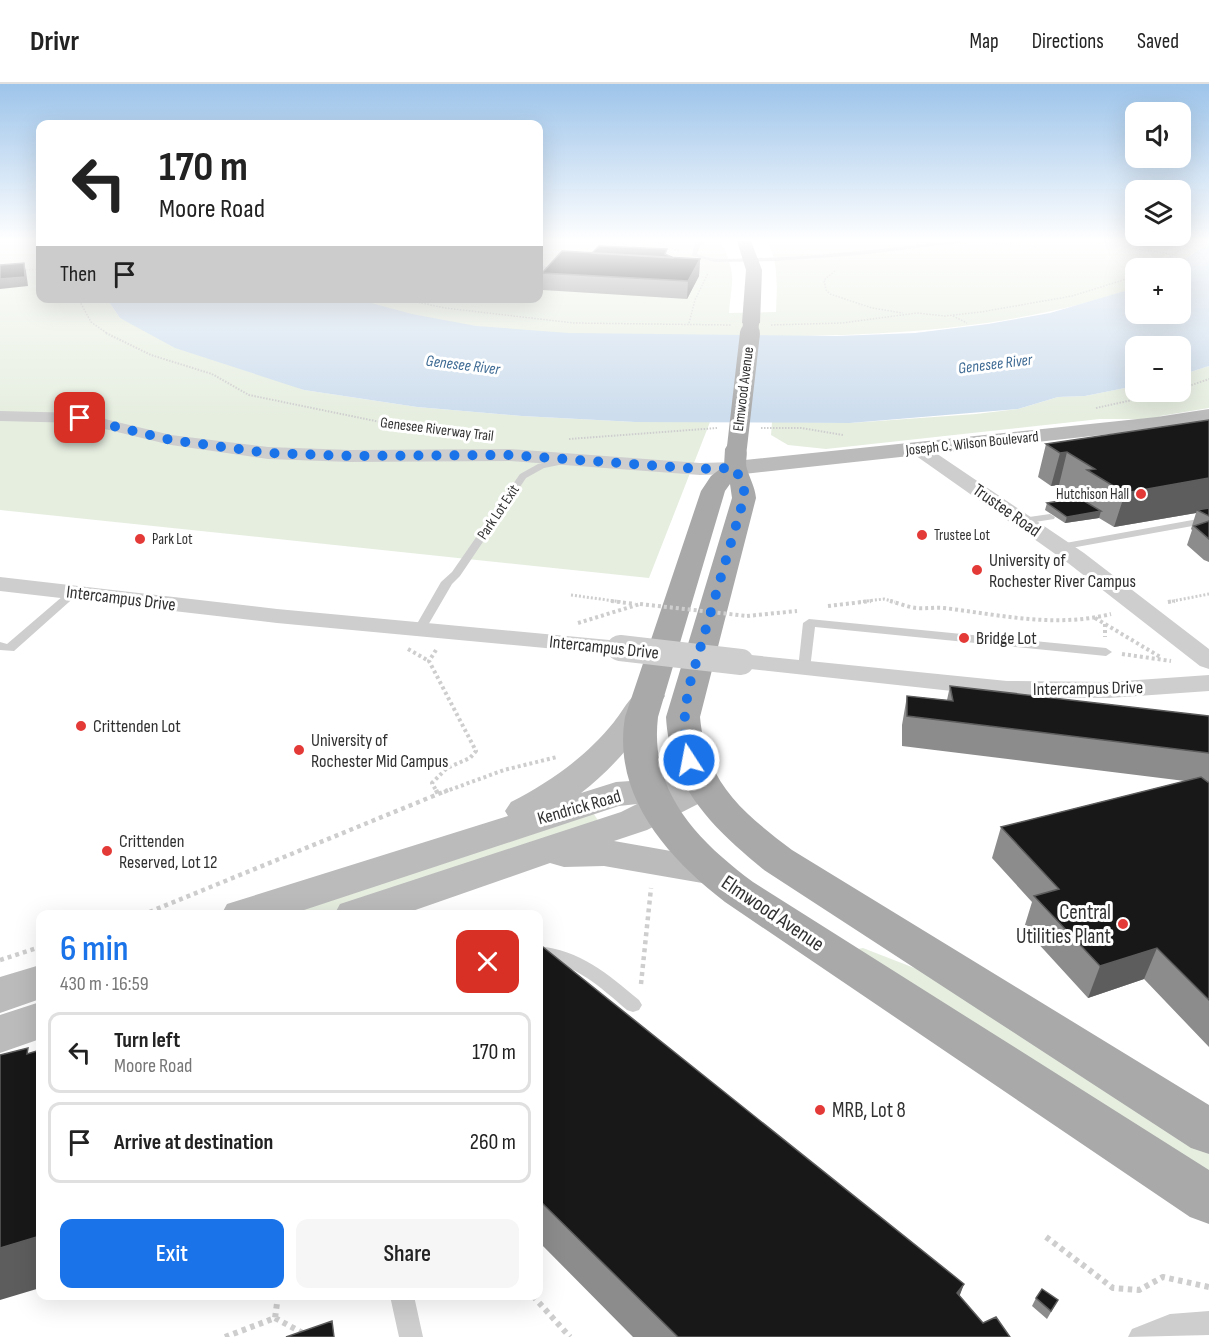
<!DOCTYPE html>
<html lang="en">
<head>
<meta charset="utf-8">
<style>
  :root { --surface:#fff; --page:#f6f6f6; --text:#222; --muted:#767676; --line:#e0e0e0; --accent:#1a73e8 }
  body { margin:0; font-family:"Sofia Sans Condensed",sans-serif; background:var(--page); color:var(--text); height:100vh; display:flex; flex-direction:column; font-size:22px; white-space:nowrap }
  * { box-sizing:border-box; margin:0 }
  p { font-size:20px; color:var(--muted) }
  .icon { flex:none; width:33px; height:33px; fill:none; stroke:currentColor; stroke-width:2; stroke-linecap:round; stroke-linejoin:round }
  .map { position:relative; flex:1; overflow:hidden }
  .sheet { position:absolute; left:36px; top:826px; width:507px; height:390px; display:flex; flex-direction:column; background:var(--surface); border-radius:12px; box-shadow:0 6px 24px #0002 }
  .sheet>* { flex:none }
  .top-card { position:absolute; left:36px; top:36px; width:507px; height:183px; border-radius:12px; box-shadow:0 6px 24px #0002; background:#fff; color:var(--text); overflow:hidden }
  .fabs { position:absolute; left:1125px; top:18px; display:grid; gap:12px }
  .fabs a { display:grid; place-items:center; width:66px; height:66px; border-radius:12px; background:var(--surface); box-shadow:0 6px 24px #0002; font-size:30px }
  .pin { position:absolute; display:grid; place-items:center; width:51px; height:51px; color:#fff; margin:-26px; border-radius:12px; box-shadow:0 3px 9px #0006 }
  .me { position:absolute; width:66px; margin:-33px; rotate:349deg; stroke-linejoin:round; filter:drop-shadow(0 0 4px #0008) }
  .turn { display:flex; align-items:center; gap:21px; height:126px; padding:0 24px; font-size:27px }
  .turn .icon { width:78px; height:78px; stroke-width:2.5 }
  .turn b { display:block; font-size:42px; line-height:51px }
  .then { display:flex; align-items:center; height:57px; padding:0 24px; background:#0003; gap:12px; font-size:22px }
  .round { display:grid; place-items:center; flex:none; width:63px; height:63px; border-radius:12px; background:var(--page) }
  .head { display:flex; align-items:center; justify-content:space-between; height:102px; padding:0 24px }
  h1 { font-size:36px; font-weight:600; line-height:45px; color:var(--accent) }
  .primary-button { display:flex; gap:12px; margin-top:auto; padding:12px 24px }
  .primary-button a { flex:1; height:69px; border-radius:12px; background:var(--accent); color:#fff; font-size:24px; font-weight:600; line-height:69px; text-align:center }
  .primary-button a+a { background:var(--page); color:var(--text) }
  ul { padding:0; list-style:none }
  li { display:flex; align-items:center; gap:18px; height:81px; margin:0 12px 9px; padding:0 12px; border:3px solid var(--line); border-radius:12px }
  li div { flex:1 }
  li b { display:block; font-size:22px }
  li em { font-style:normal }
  header { display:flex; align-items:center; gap:36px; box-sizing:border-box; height:84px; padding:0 30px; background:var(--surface); border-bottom:2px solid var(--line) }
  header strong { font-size:28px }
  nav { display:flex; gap:33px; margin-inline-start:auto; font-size:21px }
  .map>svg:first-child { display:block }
</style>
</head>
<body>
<header>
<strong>Drivr</strong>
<nav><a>Map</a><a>Directions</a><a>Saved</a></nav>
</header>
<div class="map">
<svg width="1209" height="1253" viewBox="0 0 1209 1253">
  <rect width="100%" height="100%" fill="#fff"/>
  <!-- green -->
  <path fill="#e6eee0" d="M0 157H40V214L107 215 120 234 304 306 417 323 522 332 635 338H710L649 494 0 426Z
    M539 157H721C737 193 732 192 729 229L776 228C777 206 779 177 767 157H1209V159L1172 184H1136L1135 204C989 253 845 253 692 252 581 251 462 252 356 215L538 214Z
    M1209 282V324L1160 332 1158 335H1100L826 365 788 361 771 351 772 338 850 339 976 330 1018 325 1058 313 1085 312 1135 302 1136 308H1180L1181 291Z
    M592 727 599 738 328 831H266Z
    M863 864 917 885 1209 1070V1093L858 865Z"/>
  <!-- water -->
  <path fill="#cddded" d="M1209 159V282L1181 291 1180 262H1136L1135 302 1085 312 1058 313 1018 325 850 339 635 338 522 332 417 323 304 306 175 264 120 234 107 215H356L412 230 476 242 568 249 837 252 915 249 988 240 1050 229 1135 204 1136 230H1180V184H1172Z"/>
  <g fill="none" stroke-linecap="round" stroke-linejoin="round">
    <!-- path-far5 -->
    <path stroke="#cecece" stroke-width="1.5" stroke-dasharray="1.5 1.5" stroke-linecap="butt" d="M640 157 657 158 679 167
      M983 161 1040 157
      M1118 162 1175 171
      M1152 184 1194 157
      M23 186 40 185
      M835 187 824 196 826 206 830 210 872 224 903 229
      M78 214 91 238 108 250
      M398 214 445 224 574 239 731 241
      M953 232 967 239
      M689 239 695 216 708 189
      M771 241 842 239 917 229 945 232 981 228 1072 212 1136 192"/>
    <!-- path-far4 -->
    <path stroke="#cecece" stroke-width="2" stroke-dasharray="1.5 1.5" stroke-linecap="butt" d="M106 249 151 271 212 290 249 311 390 340 468 350
      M1180 305 1209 295
      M1096 324 1169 308
      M761 344H801L843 351
      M569 355 717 344"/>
    <!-- path-far3 -->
    <path stroke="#cecece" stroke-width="3" stroke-dasharray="2 2" stroke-linecap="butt" d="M571 511 622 518
      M859 518 884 515 895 518
      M1168 518 1209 510"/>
    <!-- path-far2 -->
    <path stroke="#cecece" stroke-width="4" stroke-dasharray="3 3" stroke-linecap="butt" d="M611 517 635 520
      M890 517C898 519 908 523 916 524 926 525 935 523 944 524 1001 531 1055 544 1111 530
      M1168 518 1175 517
      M828 522 871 517
      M747 532 797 527
      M1095 534 1162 574
      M578 539 640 520
      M1105 540V553
      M408 565 429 577
      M436 566 429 577 476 667 470 674 447 684 432 699 437 708
      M1122 570 1171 577
      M444 708 504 686 557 673"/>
    <!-- path-far1 -->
    <path stroke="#cecece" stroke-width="4.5" stroke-dasharray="4 4" stroke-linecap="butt" d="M436 706 438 710
      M142 831 448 706
      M0 876 40 863
      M641 900 651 804"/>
    <!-- path -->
    <path stroke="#cecece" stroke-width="6" stroke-dasharray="4.5 4.5" stroke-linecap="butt" d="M1046 1153 1113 1204 1139 1206 1163 1193 1209 1203
      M533 1212 570 1253
      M275 1234 310 1253
      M225 1253 275 1234 278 1212"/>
    <!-- lane -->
    <path fill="#cecece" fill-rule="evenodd" d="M702 157H709L700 162 697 170C716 178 737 174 757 174 824 173 890 163 956 157H974L860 171 777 177 714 178 692 172 694 161Z
      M1082 157H1109L1106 159Z
      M538 178 550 185 538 198V191L543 185 538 183Z
      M566 374 569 375V379L544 384 526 394 460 492 452 500 424 548H416L414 545 441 498 452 488 520 390 538 380Z
      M1050 430 1055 433 1054 435 1022 440 1017 437 1022 434Z
      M1209 433V439L1060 466 1055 463 1060 460Z
      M74 505 78 506 80 508 78 510 14 567 0 566V558L7 560 70 506Z
      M809 535 1106 564 1112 568 1106 572 815 543 810 585 804 589 798 585 803 539Z
      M538 862C580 866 608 890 639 916L642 921 639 926 633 928 627 926C600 903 575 879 538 876Z
      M390 1212H414L423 1253H399Z
      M1209 1227V1251L1128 1253 1132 1245 1170 1230Z"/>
    <!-- street -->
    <path fill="#cecece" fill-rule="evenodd" d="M0 327 80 329 171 351 268 363 350 366 510 365 700 379 735 378 744 384 735 390 700 391 510 377 350 378 268 375 171 361 80 339 0 337Z
      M918 359 924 361 1084 469 1209 565V585L1200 582 1068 479 912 369 909 365Z
      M0 493 277 525 620 557 629 559 632 564 629 569 620 571 277 539 0 507Z
      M741 570 1007 597 1109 598 1209 591V607L1109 614 1007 613 732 583 728 578 732 573Z"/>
    <!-- secondary -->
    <path fill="#bbb" fill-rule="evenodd" d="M1209 325V337L1157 345 735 391 727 389 723 384 727 379 735 377 1157 333Z
      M649 602 660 605 665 612C642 649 616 682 581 709L616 698 703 692 716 696 721 704 716 712 701 716 698 720 647 746 614 757 722 776 728 786 722 796 708 800 604 782 564 783 550 779 401 831H334L340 820 621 728 637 720 619 722 289 831H221L227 820 508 732 505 727 511 718C550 698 586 673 614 638 625 624 632 607 649 602Z
      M40 881V915L0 929V893Z
      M40 918V955L0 969V931Z"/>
    <!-- primary -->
    <path fill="#a9a9a9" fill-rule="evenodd" d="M737 157H751L762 186 760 239 751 244 742 239 746 186Z
      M736 358 744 360C750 368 744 376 747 385 750 395 755 403 756 414L700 633C706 699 742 728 792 766L1209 1021V1070L1191 1064 764 786C712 743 670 703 666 633L732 414 730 400 725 407 658 633C649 708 698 757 753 798L1209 1086V1140L1190 1133 725 818C667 773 612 712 625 633L701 407 711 392 724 382 725 365 728 360Z"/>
    <!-- path-bridge -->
    <path stroke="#cecece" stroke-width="4" stroke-dasharray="3 3" stroke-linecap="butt" d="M640 520 747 532"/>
    <!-- street-bridge -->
    <path stroke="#cecece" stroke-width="26" d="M620 564 741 578"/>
    <!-- primary-bridge-far1 -->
    <path stroke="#a9a9a9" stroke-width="16" d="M750 250 751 239"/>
    <!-- primary-bridge -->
    <path stroke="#a9a9a9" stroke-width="20" d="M737 363 750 249"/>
  </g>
  <!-- wall -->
  <path fill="#8c8c8c" d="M667 171 674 174 700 175 699 192 687 215 543 206 542 189Z
    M1209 336V478L1204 476 1187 461 1192 446 1191 445 1196 429 1114 443 1099 434 1065 439 1045 426 1047 419 1079 414 1059 401 1051 402 1038 393 1046 360Z
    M950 602 1209 632V963L1144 895 1088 914 1024 844 1032 818 992 774 1001 743 1185 697 902 662V641L907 612 947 616Z
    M538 859 964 1200 959 1212 983 1239 1010 1253H633L538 1157Z
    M1036 1214 1058 1216 1047 1235 1032 1222Z"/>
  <!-- shaded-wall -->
  <path fill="#5d5d5d" d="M700 175 699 192 687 215 688 197Z
    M24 179 26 187 28 202 0 205V195Z
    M1067 368 1059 401 1051 402 1060 369Z
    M1209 394V426H1197L1196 429 1114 443 1125 409Z
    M1101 427 1099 434 1065 439 1067 433Z
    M1157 864 1144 895 1088 914 1100 882Z
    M40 1152V1204L0 1216V1164Z
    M964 1200 948 1243 957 1209Z"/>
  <!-- building -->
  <path fill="#181818" stroke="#5d5d5d" stroke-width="1.5" d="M599 162 667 165 665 170 674 174 592 169Z
    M562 167 700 175 688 197 542 189Z
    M24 179 25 193 0 195V181Z
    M1209 336V394L1125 409 1087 386 1095 385 1067 368 1060 369 1046 360Z
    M1079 414 1101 427 1067 433 1047 419Z
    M1209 424V432L1197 426Z
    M1209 437V455L1194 442Z
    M950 602 1209 632V669L907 632V612L953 617Z
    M1201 693 1209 699V916L1157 864 1100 882 1034 812 1059 805 1001 743Z
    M538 859 964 1200 957 1209 983 1239 996 1233 1010 1253H678L538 1115Z
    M28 964 27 970 40 966V1152L0 1164V971Z
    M1042 1205 1058 1216 1051 1227 1036 1214Z
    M332 1237 334 1253H286Z"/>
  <!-- sky -->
  <linearGradient id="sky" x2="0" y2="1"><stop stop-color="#9dc4ea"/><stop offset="0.47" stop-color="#fff"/><stop offset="1" stop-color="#fff" stop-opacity="0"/></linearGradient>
  <rect width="1209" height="332" fill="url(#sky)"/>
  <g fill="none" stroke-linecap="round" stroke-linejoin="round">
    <!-- route -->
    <path stroke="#1a73e8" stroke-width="10" stroke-dasharray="0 18" d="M80 334 171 356 268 369 350 372 510 371 700 385 735 384 744 403V414L688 606 683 648 689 676"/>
  </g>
  <!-- markers -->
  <g fill="#e43a37" stroke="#fff" stroke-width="2">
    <circle cx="1141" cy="410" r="6"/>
    <circle cx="922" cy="451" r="6"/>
    <circle cx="140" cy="455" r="6"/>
    <circle cx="977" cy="486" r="6"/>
    <circle cx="964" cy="554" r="6"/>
    <circle cx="81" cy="642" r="6"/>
    <circle cx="299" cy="666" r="6"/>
    <circle cx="107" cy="767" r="6"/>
    <circle cx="1123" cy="840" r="6"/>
    <circle cx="820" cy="1026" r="6"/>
  </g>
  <g text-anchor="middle" stroke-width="6" stroke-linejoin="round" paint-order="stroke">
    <!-- far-street labels -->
    <g font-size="15" fill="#313131" stroke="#fff">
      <text transform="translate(743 305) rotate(-83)" y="5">Elmwood Avenue</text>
      <text transform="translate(437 345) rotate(7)" y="5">Genesee Riverway Trail</text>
      <text transform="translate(972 359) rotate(-6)" y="5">Joseph C. Wilson Boulevard</text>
      <text transform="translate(498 428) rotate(-56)" y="5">Park Lot Exit</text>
    </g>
    <!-- far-poi labels -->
    <g font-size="15" fill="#313131" stroke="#fff" text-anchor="start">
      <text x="1129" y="415" text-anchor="end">Hutchison Hall</text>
      <text x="934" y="456">Trustee Lot</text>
      <text x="152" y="460">Park Lot</text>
    </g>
    <!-- far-water labels -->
    <g font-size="16" font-style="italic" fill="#3f6b94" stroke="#fff">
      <text transform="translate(995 279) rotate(-7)" y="6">Genesee River</text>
      <text transform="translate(463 280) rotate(7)" y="6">Genesee River</text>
    </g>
    <!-- street labels -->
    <g font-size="18" fill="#313131" stroke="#fff">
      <text transform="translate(1007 426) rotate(35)" y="6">Trustee Road</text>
      <text transform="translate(121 514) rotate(7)" y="6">Intercampus Drive</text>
      <text transform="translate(604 563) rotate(6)" y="6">Intercampus Drive</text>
      <text transform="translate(1088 604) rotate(-1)" y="6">Intercampus Drive</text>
      <text transform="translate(579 723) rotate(-16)" y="6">Kendrick Road</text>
    </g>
    <!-- poi labels -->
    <g font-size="18" fill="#313131" stroke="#fff" text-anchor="start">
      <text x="989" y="482">University of<tspan x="989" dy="21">Rochester River Campus</tspan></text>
      <text x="976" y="560">Bridge Lot</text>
      <text x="93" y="648">Crittenden Lot</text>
      <text x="311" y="662">University of<tspan x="311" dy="21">Rochester Mid Campus</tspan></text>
      <text x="119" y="763">Crittenden<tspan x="119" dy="21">Reserved, Lot 12</tspan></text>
    </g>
    <!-- near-poi labels -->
    <g font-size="21" fill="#313131" stroke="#fff" text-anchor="end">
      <text x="1111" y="835">Central<tspan x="1111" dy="24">Utilities Plant</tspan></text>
      <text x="832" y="1033" text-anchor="start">MRB, Lot 8</text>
    </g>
    <!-- near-street labels -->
    <g font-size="21" fill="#313131" stroke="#fff">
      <text transform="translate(773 829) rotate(34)" y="7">Elmwood Avenue</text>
    </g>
  </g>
</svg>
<div class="fabs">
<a><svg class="icon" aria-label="sound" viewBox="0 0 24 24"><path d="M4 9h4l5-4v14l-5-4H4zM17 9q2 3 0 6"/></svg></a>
<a><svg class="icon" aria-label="layers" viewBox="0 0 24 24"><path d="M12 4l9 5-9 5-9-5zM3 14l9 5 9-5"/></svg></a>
<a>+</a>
<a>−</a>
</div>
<div class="pin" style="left:80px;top:334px;background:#d93025"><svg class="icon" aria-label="arrive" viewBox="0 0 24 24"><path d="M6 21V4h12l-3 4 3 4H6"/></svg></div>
<svg class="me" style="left:689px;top:676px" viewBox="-20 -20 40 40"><circle r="17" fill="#1a73e8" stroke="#fff" stroke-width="3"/><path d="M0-11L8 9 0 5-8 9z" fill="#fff"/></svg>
<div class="top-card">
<div class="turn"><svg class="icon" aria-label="left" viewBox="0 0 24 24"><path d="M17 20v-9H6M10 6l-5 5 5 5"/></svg><div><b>170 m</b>Moore Road</div></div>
<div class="then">Then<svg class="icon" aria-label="arrive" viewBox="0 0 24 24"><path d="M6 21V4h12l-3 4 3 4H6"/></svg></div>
</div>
<section class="sheet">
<div class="head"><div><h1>6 min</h1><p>430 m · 16:59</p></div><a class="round" style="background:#d93025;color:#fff"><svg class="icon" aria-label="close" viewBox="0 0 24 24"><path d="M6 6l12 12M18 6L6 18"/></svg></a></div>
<ul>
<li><svg class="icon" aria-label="left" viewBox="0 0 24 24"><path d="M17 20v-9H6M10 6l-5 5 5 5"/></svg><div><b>Turn left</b><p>Moore Road</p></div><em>170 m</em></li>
<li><svg class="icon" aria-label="arrive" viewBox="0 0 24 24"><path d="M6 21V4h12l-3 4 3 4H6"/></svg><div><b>Arrive at destination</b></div><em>260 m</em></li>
</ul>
<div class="primary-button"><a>Exit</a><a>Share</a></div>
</section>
</div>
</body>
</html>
